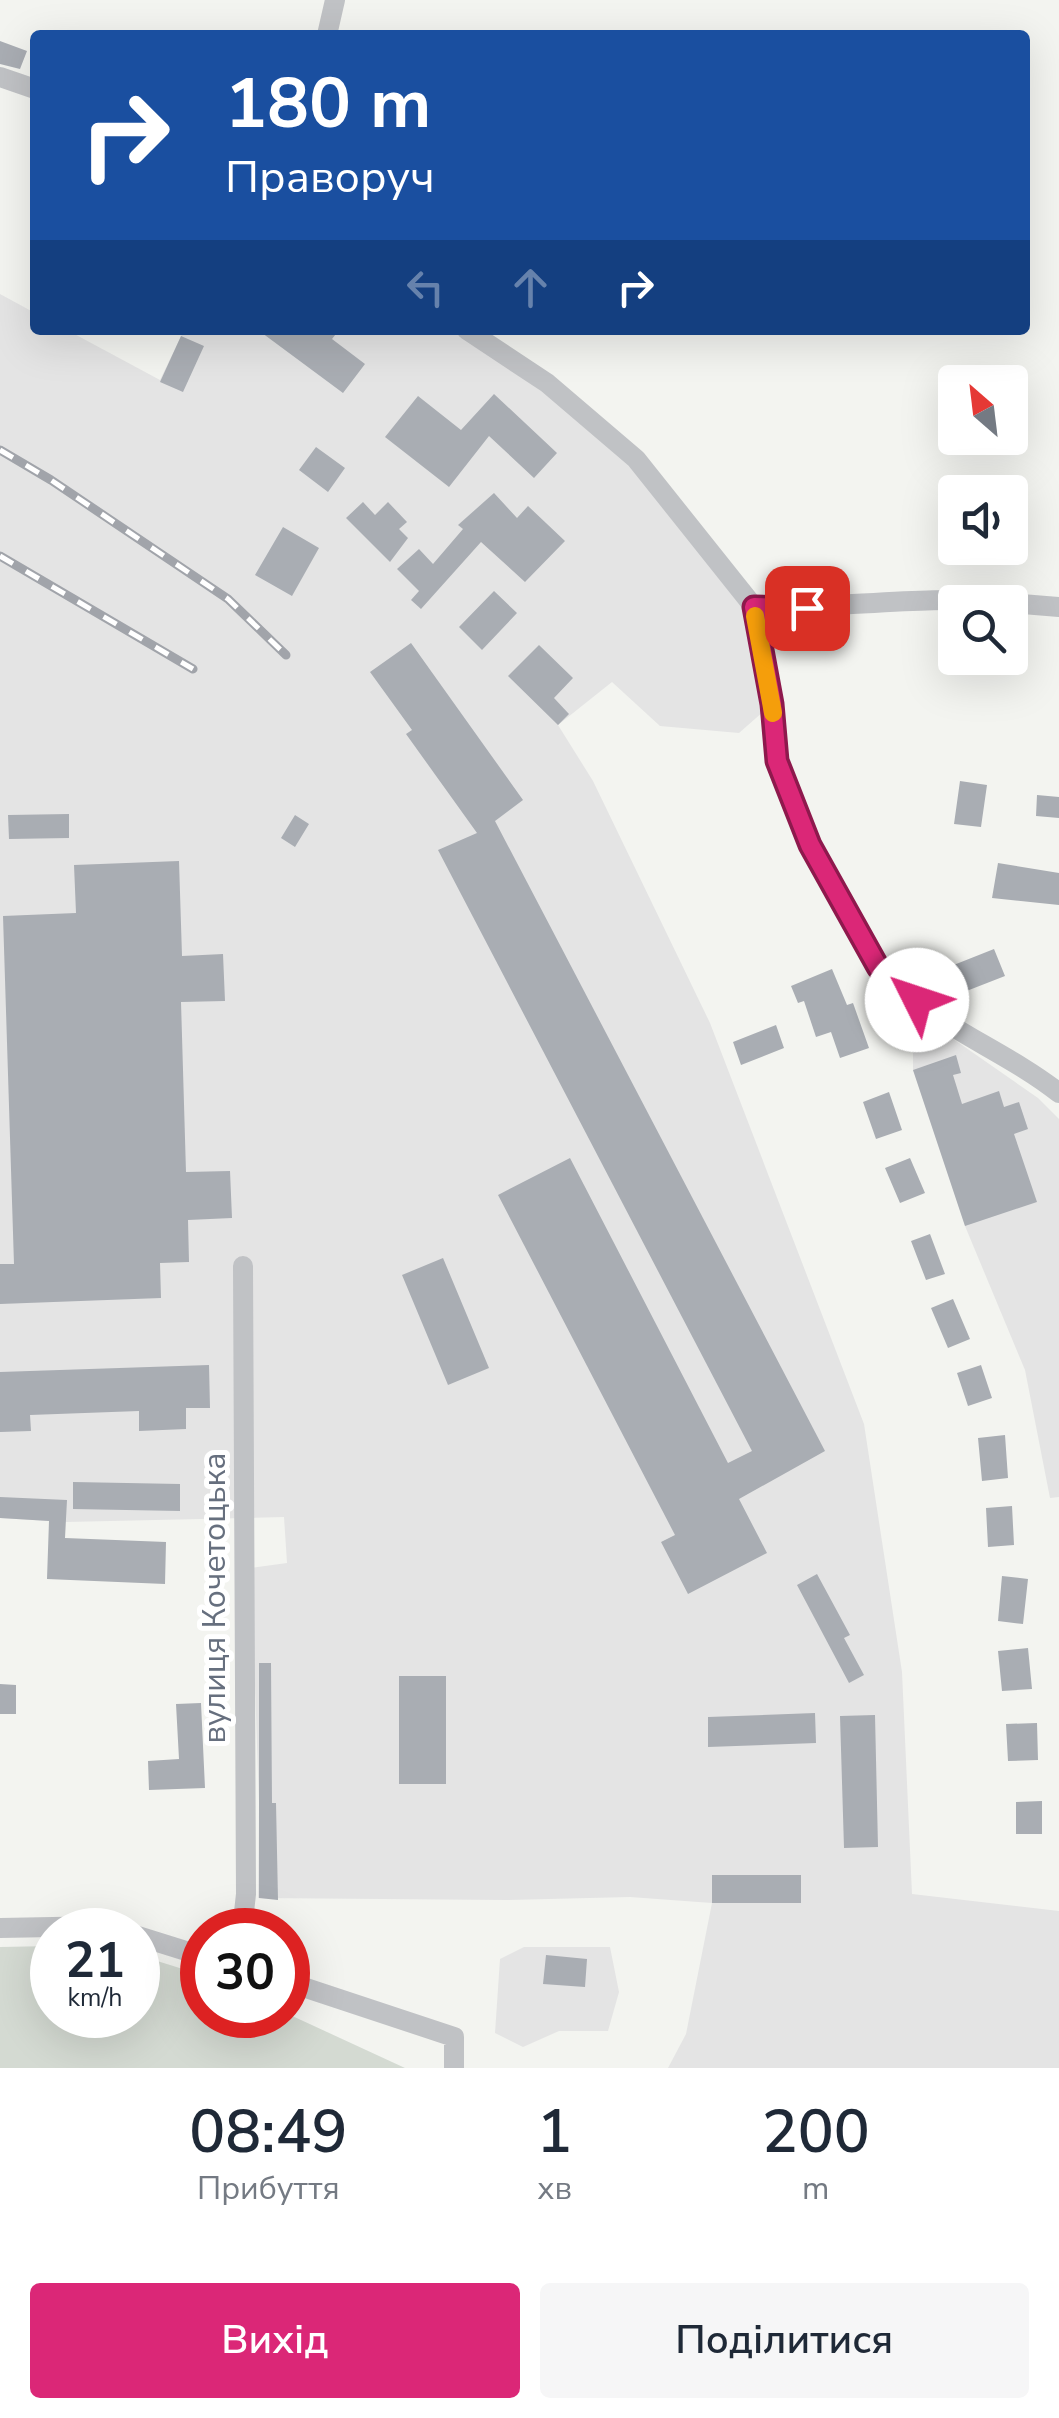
<!DOCTYPE html>
<html lang="uk">
<head>
<meta charset="utf-8">
<style>
  :root { --surface:#fff; --page:#f6f6f7; --text:#1f2937; --muted:#747a83; --accent:#db2777 }
  body { margin:0; font-family:"Nunito Sans",sans-serif; background:var(--page); color:var(--text); height:100vh; display:flex; flex-direction:column; font-size:38px; white-space:nowrap }
  * { box-sizing:border-box; margin:0 }
  p { font-size:32px; color:var(--muted) }
  .icon { flex:none; width:55px; height:55px; fill:none; stroke:currentColor; stroke-width:2; stroke-linecap:round; stroke-linejoin:round }
  .map { position:relative; height:2068px; overflow:hidden }
  .panel { display:flex; flex-direction:column; background:var(--surface); flex:1 }
  .panel>* { flex:none }
  .guide { position:absolute; left:30px; top:30px; width:1000px; height:305px; border-radius:10px; box-shadow:0 10px 40px #0002; background:#1a4fa0; color:#fff; overflow:hidden }
  .needle { width:65px; rotate:332deg }
  .fabs { position:absolute; left:938px; top:365px; display:grid; gap:20px }
  .fabs a { display:grid; place-items:center; width:90px; height:90px; border-radius:10px; background:var(--surface); box-shadow:0 10px 40px #0002; font-size:50px }
  .speed { position:absolute; left:30px; top:1908px; display:flex; gap:20px; font-size:50px; font-weight:700; text-align:center }
  .speed>* { display:grid; place-content:center; width:130px; height:130px; border-radius:50%; background:var(--surface); box-shadow:0 10px 40px #0002; line-height:1 }
  .speed small { font-size:25px; font-weight:400 }
  .speed .limit { border:15px solid #d22; background:#fff; color:#111 }
  .pin { position:absolute; display:grid; place-items:center; width:85px; height:85px; color:#fff; margin:-42px; border-radius:20px; box-shadow:0 5px 15px #0006 }
  .me { position:absolute; width:110px; margin:-55px; rotate:311deg; stroke-linejoin:round; filter:drop-shadow(0 0 8px #0008) }
  .turn { display:flex; align-items:center; gap:35px; height:210px; padding:0 30px; font-size:45px }
  .turn .icon { width:130px; height:130px; stroke-width:2.5 }
  .turn b { display:block; font-size:70px; line-height:85px }
  .lanes { display:flex; align-items:center; height:95px; padding:0 30px; background:#0003; justify-content:center; gap:50px; direction:ltr }
  .lanes .off { opacity:.35 }
  .eta { display:flex; justify-content:space-evenly; align-items:center; height:170px; text-align:center }
  .eta b { font-size:60px; font-weight:600; line-height:70px }
  .button { display:flex; gap:20px; margin-top:auto; padding:20px 30px }
  .button a { flex:1; height:115px; border-radius:10px; background:var(--accent); color:#fff; font-size:40px; font-weight:600; line-height:115px; text-align:center }
  .button a+a { background:var(--page); color:var(--text) }
  .map>svg:first-child { display:block }
</style>
</head>
<body>
<div class="map">
<svg width="1059" height="2068" viewBox="0 0 1059 2068">
  <rect width="100%" height="100%" fill="#f3f4f0"/>
  <!-- built -->
  <path fill="#e4e4e4" d="M0 294 35 313V330H67L160 380 184 330H467L636 459 754 607 772 704 739 733 660 726 612 682 558 725 593 781 710 1023 864 1424 902 1672 912 1894 1059 1911V2068H668L686 2034 712 1903 630 1897 507 1900 258 1898 259 1803 251 1568 287 1563 284 1517 66 1522 0 1518Z
    M936 1027 1038 1098 1059 1119V1497L1050 1498 1025 1370 965 1226 913 1070V1040Z
    M524 1947H610L619 1992 608 2031H559L523 2047 495 2033 500 1959Z"/>
  <!-- green -->
  <path fill="#d4dad2" d="M52 1946V2015H138V1955L202 1975V2015L288 2014 405 2068H0V1947Z"/>
  <!-- building -->
  <path fill="#a9adb3" d="M0 41 27 51 20 69 0 64Z
    M258 330H339L332 339 365 364 343 393Z
    M181 336 204 346 183 392 160 382Z
    M494 394 557 453 534 478 489 436 449 487 385 437 418 396 461 430Z
    M316 447 345 468 328 492 299 470Z
    M494 493 517 518 528 506 565 541 525 582 481 542 421 609 411 600 419 591 397 569 419 549 433 564 463 529 458 525Z
    M363 502 375 515 388 502 407 522 399 529 408 538 390 562 346 518Z
    M283 527 319 548 292 596 255 575Z
    M494 591 517 613 482 650 459 627Z
    M411 643 523 800 495 821 825 1451 739 1499 767 1553 688 1594 661 1542 675 1535 498 1195 570 1158 728 1463 752 1451 438 850 477 833 406 734 412 730 370 672Z
    M539 645 573 678 554 698 569 714 558 725 508 676Z
    M960 781 987 785 981 827 954 824Z
    M1037 795 1059 797V818L1036 816Z
    M69 814V838L9 839 8 815Z
    M295 815 309 824 295 847 281 838Z
    M179 861 182 956 223 954 225 1001 181 1002 186 1172 230 1171 232 1218 188 1220 189 1262 160 1263 161 1298 0 1304V1264H14L3 916 76 913 74 865Z
    M998 863 1059 873V905L992 898Z
    M994 949 1005 976 946 999 936 972Z
    M832 969 847 1005 853 1003 869 1048 840 1058 831 1032 816 1037 804 1001 798 1003 791 986Z
    M776 1025 784 1048 741 1065 733 1042Z
    M956 1055 961 1073 953 1075 962 1104 999 1091 1004 1107 1019 1102 1028 1129 1014 1134 1037 1202 965 1226 913 1070Z
    M889 1092 902 1130 876 1139 863 1102Z
    M910 1158 925 1193 900 1203 885 1168Z
    M930 1234 945 1274 926 1280 911 1241Z
    M443 1258 489 1368 448 1385 402 1275Z
    M953 1299 970 1339 948 1348 931 1308Z
    M209 1365 210 1408H186V1429L139 1431V1411L30 1415 31 1431 0 1432V1372Z
    M981 1365 992 1398 968 1406 957 1373Z
    M1005 1435 1008 1478 982 1481 978 1438Z
    M73 1482 180 1484V1511L73 1509Z
    M0 1497 67 1500 65 1538 166 1542 165 1584 47 1579 49 1521 0 1518Z
    M1012 1506 1014 1545 988 1547 986 1508Z
    M817 1574 850 1635 844 1638 864 1675 849 1683 797 1585Z
    M1002 1576 1028 1579 1023 1624 998 1621Z
    M1028 1648 1032 1689 1002 1691 998 1651Z
    M259 1663H271L272 1803H276L278 1900 259 1898Z
    M399 1676H446V1784H399Z
    M0 1684 16 1685V1714H0Z
    M201 1703 205 1788 149 1790 148 1761 179 1759 176 1704Z
    M815 1713 816 1743 708 1747V1717Z
    M875 1715 878 1847 844 1848 840 1716Z
    M1037 1723 1038 1760 1008 1761 1006 1724Z
    M1042 1801V1834H1016V1802Z
    M712 1875H801V1903H712Z
    M546 1955 587 1959 585 1987 543 1984Z"/>
  <g fill="none" stroke-linecap="round" stroke-linejoin="round">
    <!-- minor -->
    <path stroke="#c0c2c5" stroke-width="20" d="M327 35 335 0
      M0 77 35 89
      M467 330 547 383 636 459 754 607 772 704 777 761 810 845 878 967C924 1022 1004 1049 1059 1093
      M1010 603 1059 607
      M754 607C837 609 922 595 1004 602
      M0 1928 105 1926 119 1930
      M242 1930 246 1894 243 1266
      M138 1936 202 1956
      M288 1982 454 2037V2068"/>
    <!-- rail casing -->
    <g stroke="#a1a4aa" stroke-width="9">
      <path id="rail" d="M0 450 51 480 228 599 286 655
        M0 556 193 669"/>
    </g>
    <!-- rail -->
    <use href="#rail" stroke="#fff" stroke-width="5" stroke-dasharray="15" stroke-linecap="butt"/>
  </g>
  <g fill="none" stroke-linecap="round" stroke-linejoin="round">
    <!-- route casing -->
    <g stroke="#8e194d" stroke-width="25">
      <path id="route" d="M807 608 754 607 772 704 777 761 810 845 878 967 891 982 917 1000"/>
    </g>
    <!-- route -->
    <use href="#route" stroke="#db2777" stroke-width="18"/>
    <!-- slow -->
    <path stroke="#f59e0b" stroke-width="18" d="M755 616 773 713"/>
  </g>
  <g text-anchor="middle" stroke-width="10" stroke-linejoin="round" paint-order="stroke">
    <!-- street labels -->
    <g font-size="32" fill="#666f7e" stroke="#fff">
      <text transform="translate(214 1598) rotate(-90)" y="11">вулиця Кочетоцька</text>
    </g>
  </g>
</svg>
<div class="fabs">
<a><svg class="needle" viewBox="-14 -14 28 28"><path d="M0-13l5 13h-10z" fill="#e53935"/><path d="M0 13l5-13h-10z" fill="#747a83"/></svg></a>
<a><svg class="icon" aria-label="sound" viewBox="0 0 24 24"><path d="M4 9h4l5-4v14l-5-4H4zM17 9q2 3 0 6"/></svg></a>
<a><svg class="icon" aria-label="search" viewBox="0 0 24 24"><circle cx="10" cy="10" r="6"/><path d="M15 15l6 6"/></svg></a>
</div>
<div class="speed"><div>21<small>km/h</small></div><div class="limit">30</div></div>
<div class="pin" style="left:807px;top:608px;background:#d93025"><svg class="icon" aria-label="arrive" viewBox="0 0 24 24"><path d="M6 21V4h12l-3 4 3 4H6"/></svg></div>
<svg class="me" style="left:917px;top:1000px" viewBox="-20 -20 40 40"><circle r="19" fill="#fff"/><path d="M0-13L10 11 0 6-10 11z" fill="#db2777"/></svg>
<div class="guide">
<div class="turn"><svg class="icon" aria-label="right" viewBox="0 0 24 24"><path d="M7 20v-9h11M14 6l5 5-5 5"/></svg><div><b>180 m</b>Праворуч</div></div>
<div class="lanes"><svg class="icon off" aria-label="left" viewBox="0 0 24 24"><path d="M17 20v-9H6M10 6l-5 5 5 5"/></svg><svg class="icon off" aria-label="ahead" viewBox="0 0 24 24"><path d="M12 20V5M6 11l6-6 6 6"/></svg><svg class="icon" aria-label="right" viewBox="0 0 24 24"><path d="M7 20v-9h11M14 6l5 5-5 5"/></svg></div>
</div>
</div>
<section class="panel">
<div class="eta">
<div><b>08:49</b><p>Прибуття</p></div>
<div><b>1</b><p>хв</p></div>
<div><b>200</b><p>m</p></div>
</div>
<div class="button"><a>Вихід</a><a>Поділитися</a></div>
</section>
</body>
</html>
